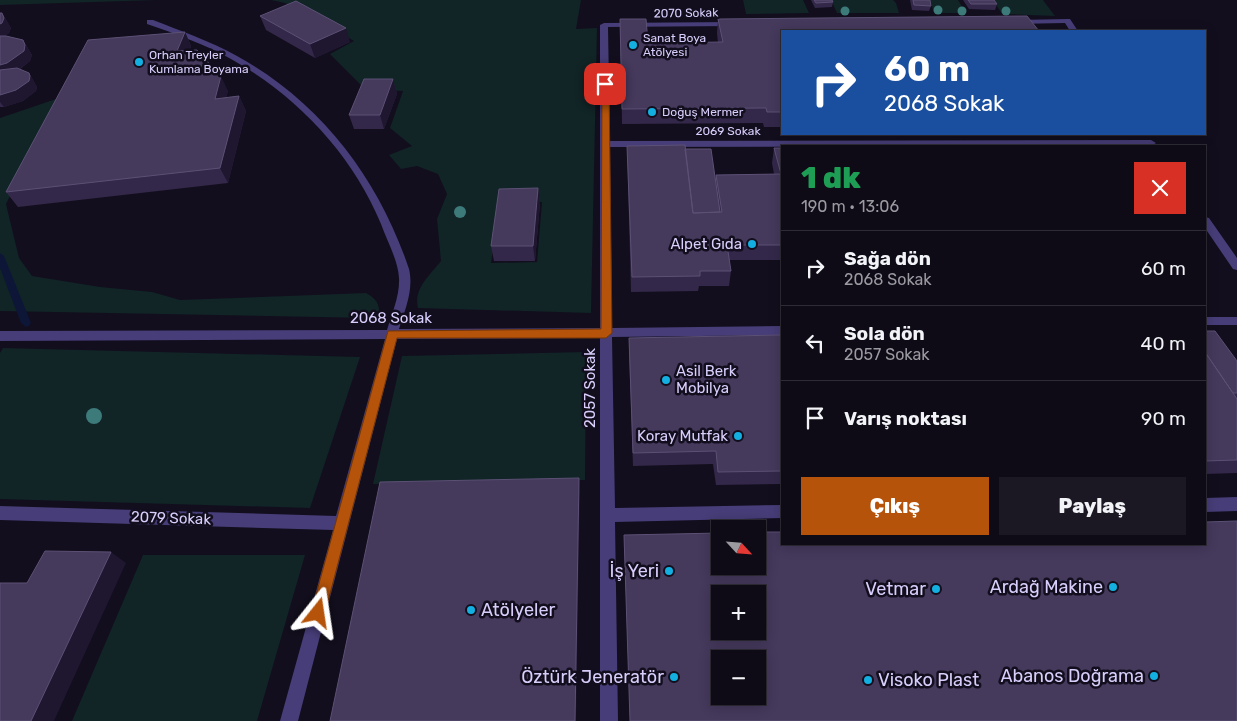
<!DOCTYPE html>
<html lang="tr">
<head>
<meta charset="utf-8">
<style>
  :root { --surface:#0e0a16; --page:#1c1823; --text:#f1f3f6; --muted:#9b9aa1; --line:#2e2b35; --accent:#b45309 }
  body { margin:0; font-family:Rubik,sans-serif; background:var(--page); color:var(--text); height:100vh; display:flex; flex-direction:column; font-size:19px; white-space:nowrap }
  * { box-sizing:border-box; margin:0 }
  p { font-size:16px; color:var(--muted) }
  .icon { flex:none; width:28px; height:28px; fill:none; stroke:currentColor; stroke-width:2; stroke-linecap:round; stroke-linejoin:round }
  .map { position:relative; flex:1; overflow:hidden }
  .details { position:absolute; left:781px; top:145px; width:425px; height:400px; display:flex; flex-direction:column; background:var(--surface); border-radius:0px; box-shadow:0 2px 12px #0003,0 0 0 1px var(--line) }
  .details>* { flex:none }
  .banner { position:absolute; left:781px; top:30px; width:425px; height:105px; border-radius:0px; box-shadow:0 2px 12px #0003,0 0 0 1px var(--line); background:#1a4fa0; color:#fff; overflow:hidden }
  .needle { width:32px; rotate:116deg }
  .controls { position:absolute; left:711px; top:520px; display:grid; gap:10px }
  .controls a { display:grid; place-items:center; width:55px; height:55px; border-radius:0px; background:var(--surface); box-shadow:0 2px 12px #0003,0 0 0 1px var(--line); font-size:25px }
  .pin { position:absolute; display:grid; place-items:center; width:42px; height:42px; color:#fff; margin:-21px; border-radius:10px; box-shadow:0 2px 8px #0006 }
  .me { position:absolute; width:55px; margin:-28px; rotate:15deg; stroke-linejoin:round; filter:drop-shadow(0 0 4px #0008) }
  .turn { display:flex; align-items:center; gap:18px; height:105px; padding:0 20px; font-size:22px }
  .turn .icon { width:65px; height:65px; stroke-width:2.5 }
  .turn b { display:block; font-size:35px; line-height:42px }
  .round { display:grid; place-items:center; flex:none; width:52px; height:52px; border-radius:0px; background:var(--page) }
  .summary { display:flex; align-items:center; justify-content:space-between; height:85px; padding:0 20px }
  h1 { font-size:30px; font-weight:800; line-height:38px; color:#1e9e55 }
  .primary-button { display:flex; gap:10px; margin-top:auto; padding:10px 20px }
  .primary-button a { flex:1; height:58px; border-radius:0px; background:var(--accent); color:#fff; font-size:20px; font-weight:800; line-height:58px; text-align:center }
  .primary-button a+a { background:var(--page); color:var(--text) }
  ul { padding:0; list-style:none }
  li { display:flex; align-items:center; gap:15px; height:75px; padding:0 20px; border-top:1px solid var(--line) }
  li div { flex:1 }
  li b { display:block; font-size:19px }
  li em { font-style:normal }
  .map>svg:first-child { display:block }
</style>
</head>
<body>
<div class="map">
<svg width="1237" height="721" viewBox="0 0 1237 721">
  <rect width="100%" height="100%" fill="#120e1d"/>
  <!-- green -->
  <path fill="#112426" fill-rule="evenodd" d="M0 0H157L0 5Z
    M271 0H581L576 29 597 28 591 313 418 308C413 289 430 275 441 261L437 219 447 194 438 174 417 166 401 169 389 155 412 146 390 128 403 91 366 90 330 54 354 41 285 3ZM542 202 537 262 491 263 500 203Z
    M743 0H803L809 13 746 14Z
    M831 0H893L896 3 899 13H837Z
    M930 0H958L966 13H934Z
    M993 0H1043L1055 16 1002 14Z
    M59 98 6 204 19 258 32 276 100 287 152 292 180 300 366 293C374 297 380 303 379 313L371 318 0 311V118Z
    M3 348 360 357 310 508 0 499V353Z
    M586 352 585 480 373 484 402 356Z
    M143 555H305L257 721H72Z"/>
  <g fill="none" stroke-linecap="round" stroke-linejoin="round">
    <!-- stream -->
    <path fill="#0d1637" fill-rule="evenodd" d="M0 253 4 256 31 323 29 326 26 327 21 323 0 268Z"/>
    <!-- lane -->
    <path fill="#473d78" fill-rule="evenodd" d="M1067 19H1070L1078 31H1070L1065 23 1016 24 1012 22 1016 20Z
      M147 20H153C181 31 210 41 237 56 321 102 379 179 409 269 414 289 405 310 399 329L600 328V25L604 23 734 22 738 24 734 26 608 27 610 141 1151 140 1156 143 1151 146 610 147 612 328 782 326V335L612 337 615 508 782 505V518L615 522 618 721H600V338L397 339 298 721H280L333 530 0 520V506L336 516 385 339 0 341V331L387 330C392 313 400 295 399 278 398 260 387 241 381 224 352 154 297 96 231 59 204 44 176 34 147 24Z
      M1205 217 1209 218 1237 258V270L1233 269 1205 228Z
      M1205 317H1237V325H1205Z
      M1237 497V511L1205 512V498Z"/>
  </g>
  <!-- trees -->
  <g fill="#3d7a7a">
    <circle cx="938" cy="10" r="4.5"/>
    <circle cx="845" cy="11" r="4.5"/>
    <circle cx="962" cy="11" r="4.5"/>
    <circle cx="1006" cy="11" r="4.5"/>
    <circle cx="460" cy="212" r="6"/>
    <circle cx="94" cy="416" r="8"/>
  </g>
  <!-- wall -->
  <path fill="#332849" d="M811 0H832L833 2 832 7 815 8Z
    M910 0H930L931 6 929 11 912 10Z
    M963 0H994L997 4 995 10 969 9Z
    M0 13H2L11 28 9 33 5 36 23 40 32 55 30 61 20 69 29 73 37 87 36 91 23 101 4 107H0Z
    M260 16 350 42 315 58 266 30Z
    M620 19 648 43H718L717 33 718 19 782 31V127H764L763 123 622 124Z
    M185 32 191 46 190 50 228 91 226 98 239 96 246 111 228 183 18 207 6 192Z
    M393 79 397 94 384 129H354L349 115Z
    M627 146 685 150 715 179 716 175 774 174 772 163 774 148H782V260H729L731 271 729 286H699L698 291 631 292Z
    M538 188 540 203 535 261H494L491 246Z
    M1205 331 1237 361V473L1205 474Z
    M782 335V484L716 485 713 464 633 466 629 353V338Z
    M624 535 1237 721H630Z"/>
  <!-- shaded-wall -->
  <path fill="#1f1630" d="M2 13 11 28 9 33 0 40V24Z
    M346 28 350 42 315 58 310 44Z
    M185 32 191 46 184 66 177 51Z
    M23 40 32 55 30 61 14 73 0 78V65Z
    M29 73 37 87 36 91 23 101 4 107 0 102V95Z
    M221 76 228 91 222 114 215 99Z
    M393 79 397 94 384 129 380 115Z
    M239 96 246 111 228 183 220 168Z
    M538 188 540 203 535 261 533 246Z
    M579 478 580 491 576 721H575Z
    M111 552 126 563 54 721H31Z"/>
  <!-- building -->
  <path fill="#45395c" stroke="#5c5175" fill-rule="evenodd" d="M814 0H832L833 2 816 3Z
    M913 0H930L931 6 914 5Z
    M968 0H994L997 4H971Z
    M296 1 346 28 310 44 260 16Z
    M0 13H2L4 18 2 23 0 24Z
    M1027 16 1039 31H782V112H767L766 108 622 109 620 19H646L648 43 723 42 718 19Z
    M185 32 177 51 197 50 221 76 215 99 239 96 220 168 6 192 88 40Z
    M0 36H6L23 40 25 45 24 51 7 63 0 65Z
    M17 68 29 73 30 76 29 81 16 90 0 95V70Z
    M364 79H393L380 115H349Z
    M685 145 693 213 722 212 716 175 781 174 774 148H782V245H727L731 271H700V276L632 277 627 146Z
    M1119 145 1120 146H964Z
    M685 149H711L720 212 693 213Z
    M538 188 533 246H491L499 189Z
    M1205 331H1215L1237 361V393H1233L1205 352Z
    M782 335V471L718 472 716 451 633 453 629 338Z
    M1205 352 1237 399V460L1205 461Z
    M579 478 575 721H330L380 482Z
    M1237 521V721H630L624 535 720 533V566H758V532H782V544H1205V522ZM720 594H758V631H720ZM720 659H758V696H720Z
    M45 551 111 552 31 721H0V583H27Z"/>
  <!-- route -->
  <path fill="#b45309" stroke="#753606" d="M602 83 609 84 612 333 606 338H397L325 613 323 618 318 620 313 618 311 613 388 331 601 329Z"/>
  <!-- markers -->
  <g fill="#14afe1" stroke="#120e1d" stroke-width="2">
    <circle cx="633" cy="45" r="5"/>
    <circle cx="139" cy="62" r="5"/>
    <circle cx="652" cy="112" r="5"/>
    <circle cx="752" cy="244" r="5"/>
    <circle cx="666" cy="380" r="5"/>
    <circle cx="738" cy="436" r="5"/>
    <circle cx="669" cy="571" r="5"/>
    <circle cx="1113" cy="587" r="5"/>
    <circle cx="936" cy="589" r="5"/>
    <circle cx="471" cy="610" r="5"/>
    <circle cx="1154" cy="676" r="5"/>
    <circle cx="674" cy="677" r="5"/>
    <circle cx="868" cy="680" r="5"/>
  </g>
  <g text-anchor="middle" stroke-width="5" stroke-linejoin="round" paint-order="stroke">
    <!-- far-street labels -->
    <g font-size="12" fill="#d9cefb" stroke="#120e1d">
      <text transform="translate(686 13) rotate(-1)" y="4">2070 Sokak</text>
      <text x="728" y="135">2069 Sokak</text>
    </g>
    <!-- far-poi labels -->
    <g font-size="12" fill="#d9cefb" stroke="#120e1d" text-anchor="start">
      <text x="643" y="42">Sanat Boya<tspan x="643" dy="14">Atölyesi</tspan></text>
      <text x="149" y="59">Orhan Treyler<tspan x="149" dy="14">Kumlama Boyama</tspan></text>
      <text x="662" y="116">Doğuş Mermer</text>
    </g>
    <!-- poi labels -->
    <g font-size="15" fill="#d9cefb" stroke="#120e1d" text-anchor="end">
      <text x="742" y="249">Alpet Gıda</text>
      <text x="676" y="376" text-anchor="start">Asil Berk<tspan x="676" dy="17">Mobilya</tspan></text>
      <text x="728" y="441">Koray Mutfak</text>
    </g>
    <!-- street labels -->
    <g font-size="15" fill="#d9cefb" stroke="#120e1d">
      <text x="391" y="323">2068 Sokak</text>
      <text transform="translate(590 388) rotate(-90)" y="5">2057 Sokak</text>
      <text transform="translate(171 518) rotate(2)" y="5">2079 Sokak</text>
    </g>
    <!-- near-poi labels -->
    <g font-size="18" fill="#d9cefb" stroke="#120e1d" text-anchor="end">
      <text x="659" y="577">İş Yeri</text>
      <text x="1103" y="593">Ardağ Makine</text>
      <text x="926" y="595">Vetmar</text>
      <text x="481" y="616" text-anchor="start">Atölyeler</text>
      <text x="1144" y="682">Abanos Doğrama</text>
      <text x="664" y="683">Öztürk Jeneratör</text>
      <text x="878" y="686" text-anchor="start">Visoko Plast</text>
    </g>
  </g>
</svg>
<div class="controls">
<a><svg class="needle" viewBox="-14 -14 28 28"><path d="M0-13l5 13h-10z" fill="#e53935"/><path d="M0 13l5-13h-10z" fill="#9b9aa1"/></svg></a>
<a>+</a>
<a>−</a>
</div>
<div class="pin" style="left:605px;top:84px;background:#d93025"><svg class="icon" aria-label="arrive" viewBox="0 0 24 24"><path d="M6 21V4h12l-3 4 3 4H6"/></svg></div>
<svg class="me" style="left:318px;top:613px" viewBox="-20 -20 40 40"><path d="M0-17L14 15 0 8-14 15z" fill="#b45309" stroke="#fff" stroke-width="4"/></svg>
<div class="banner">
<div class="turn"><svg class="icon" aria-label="right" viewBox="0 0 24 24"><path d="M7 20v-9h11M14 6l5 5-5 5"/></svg><div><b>60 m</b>2068 Sokak</div></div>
</div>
<section class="details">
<div class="summary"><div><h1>1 dk</h1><p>190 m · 13:06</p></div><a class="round" style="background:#d93025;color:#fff"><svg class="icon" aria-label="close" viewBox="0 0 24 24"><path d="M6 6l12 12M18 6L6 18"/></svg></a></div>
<ul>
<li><svg class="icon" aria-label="right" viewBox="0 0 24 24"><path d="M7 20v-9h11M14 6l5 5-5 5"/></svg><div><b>Sağa dön</b><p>2068 Sokak</p></div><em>60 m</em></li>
<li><svg class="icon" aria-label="left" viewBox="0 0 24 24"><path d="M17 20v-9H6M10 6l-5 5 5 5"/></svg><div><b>Sola dön</b><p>2057 Sokak</p></div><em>40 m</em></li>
<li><svg class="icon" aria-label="arrive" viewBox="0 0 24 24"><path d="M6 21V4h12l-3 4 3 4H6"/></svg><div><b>Varış noktası</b></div><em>90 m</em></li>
</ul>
<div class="primary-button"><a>Çıkış</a><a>Paylaş</a></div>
</section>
</div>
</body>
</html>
